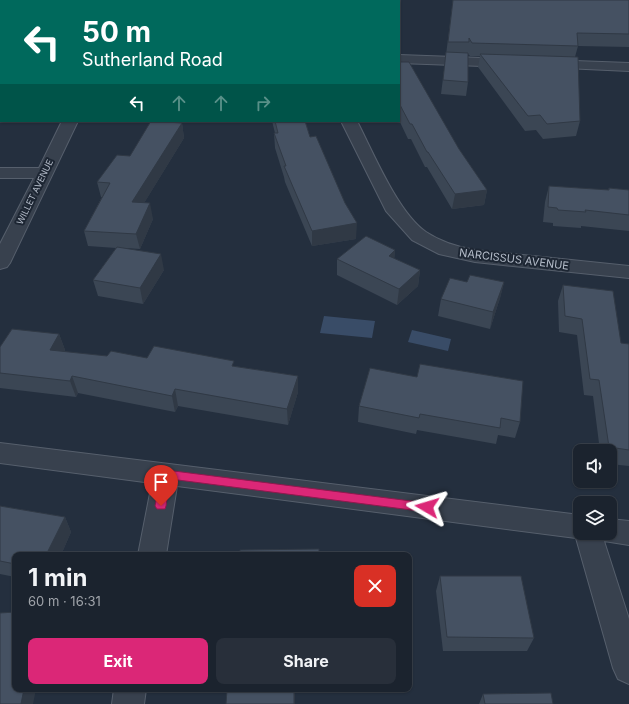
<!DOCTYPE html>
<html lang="en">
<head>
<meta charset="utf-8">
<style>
  :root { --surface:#1b232e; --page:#282f3a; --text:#f1f3f6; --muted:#a0a4aa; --line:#39404a; --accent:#db2777 }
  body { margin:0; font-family:Inter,sans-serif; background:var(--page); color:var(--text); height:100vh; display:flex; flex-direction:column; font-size:15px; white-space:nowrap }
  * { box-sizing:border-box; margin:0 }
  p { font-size:13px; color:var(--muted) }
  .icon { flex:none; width:22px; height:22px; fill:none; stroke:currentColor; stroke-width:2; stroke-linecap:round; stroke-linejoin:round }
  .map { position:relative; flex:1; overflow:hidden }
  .sheet { position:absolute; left:12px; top:552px; width:400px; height:140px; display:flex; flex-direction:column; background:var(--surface); border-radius:8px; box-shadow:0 1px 3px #0004,0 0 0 1px var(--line) }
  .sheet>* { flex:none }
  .banner { position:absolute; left:0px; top:0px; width:400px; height:122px; box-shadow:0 1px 3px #0004,0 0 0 1px var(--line); background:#00695c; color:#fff; overflow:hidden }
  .tools { position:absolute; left:573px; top:444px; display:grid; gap:8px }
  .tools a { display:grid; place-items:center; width:44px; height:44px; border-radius:8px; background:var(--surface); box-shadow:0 1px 3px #0004,0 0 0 1px var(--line); font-size:20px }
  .pin { position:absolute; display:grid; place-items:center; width:34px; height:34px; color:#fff; margin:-41px -17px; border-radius:50% 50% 50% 0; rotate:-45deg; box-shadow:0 0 4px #0007 }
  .pin .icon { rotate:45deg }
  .me { position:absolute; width:44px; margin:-22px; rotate:277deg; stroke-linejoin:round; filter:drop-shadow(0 0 3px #0008) }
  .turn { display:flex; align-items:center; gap:14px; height:84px; padding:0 16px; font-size:18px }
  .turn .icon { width:52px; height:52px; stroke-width:2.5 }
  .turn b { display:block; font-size:28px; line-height:34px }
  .lanes { display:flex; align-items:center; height:38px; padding:0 16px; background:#0003; justify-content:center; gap:20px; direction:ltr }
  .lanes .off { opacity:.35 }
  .round { display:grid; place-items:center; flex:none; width:42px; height:42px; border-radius:8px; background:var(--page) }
  .summary { display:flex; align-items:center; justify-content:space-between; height:68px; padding:0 16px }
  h1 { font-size:24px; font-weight:700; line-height:30px }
  .action { display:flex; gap:8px; margin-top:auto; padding:8px 16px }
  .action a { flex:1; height:46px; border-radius:8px; background:var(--accent); color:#fff; font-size:16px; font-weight:700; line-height:46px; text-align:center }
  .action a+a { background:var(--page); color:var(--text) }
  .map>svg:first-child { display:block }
</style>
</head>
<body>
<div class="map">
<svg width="629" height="704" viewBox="0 0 629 704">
  <rect width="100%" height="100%" fill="#242f3e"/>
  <!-- water -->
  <path fill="#394c67" d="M324 316 375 321 372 338 320 333Z
    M412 330 451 339 448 351 408 342Z"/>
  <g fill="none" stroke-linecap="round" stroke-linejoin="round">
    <!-- minor casing -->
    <g stroke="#565f6c" stroke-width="2">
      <path id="minor" d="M126 0H138V1H126Z
        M307 0H319V1H307Z
        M399 55 510 59 515 60 517 63 515 66 510 67 399 63Z
        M548 60 629 63V71L543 67 541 64 543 61Z
        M62 121H78L10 263 7 267 0 269V244L34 178H0V168H39Z
        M341 121H357C373 152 398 213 426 232 441 242 458 247 475 250L629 266V278L475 262 439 254 412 240 386 211Z
        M0 443 580 515V533H610V519L629 521V545L604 541 629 619V684L618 679 613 668 576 538 177 486 166 555H138L152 483 0 463Z
        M114 689H146L144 704H112Z"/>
    </g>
    <!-- minor -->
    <use href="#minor" fill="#38414e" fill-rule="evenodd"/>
  </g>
  <!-- wall -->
  <path fill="#3b4654" d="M453 0H629V47L578 46 575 57 580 121 576 136 543 139 536 130 525 131 478 67 480 56H470L468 54V82L466 96 441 94Z
    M399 62 487 190 484 205 452 209 427 167H425L411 139H408L399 120Z
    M272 121H305L310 137 356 239 312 246 285 182 284 177 275 148 274 133H275Z
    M182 123 184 138 144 203 153 219 140 249 125 248 164 270 143 304 98 296 93 280 116 248 88 246 84 231 102 197H101L97 182 130 156Z
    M549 186 608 190 609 188 629 190V231L581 226V228L553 226V223L543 222 545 202Z
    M395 250 394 259 420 270 418 286 397 305 337 275V259Z
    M467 282H504L500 298 490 329 438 316 441 299Z
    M563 285 621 343 629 344V466L610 464V451H600L593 396 584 395 577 335 559 332 558 301Z
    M59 334 65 350 64 352 107 356 147 358 234 366 298 376V392L288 425 178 406 175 412 78 393 76 397 0 388V347Z
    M370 368 520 422 515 438 498 435 496 444 417 430 416 434 358 422 359 406Z
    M0 506 65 517 71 532 61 555H15V577L0 574Z
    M440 576 534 638 527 651H443L436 591Z
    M483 694 553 704H479Z"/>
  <!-- shaded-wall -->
  <path fill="#303945" d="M62 0H84L83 1H60Z
    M222 0H232L231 1H222Z
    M266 0H273L272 1H266Z
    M0 39H1V55H0Z
    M182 123 184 138 135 218 132 202Z
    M487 190 484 205 452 209 455 194Z
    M150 203 153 219 140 249 136 234Z
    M357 223 356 239 312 246V231Z
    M395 250 394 266 389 256Z
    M161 254 164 270 143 304 140 288Z
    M420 270 418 286 397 305 399 289Z
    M504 282 500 298 490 329 493 312Z
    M59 334 65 350 55 366 50 350Z
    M72 376 78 393 76 397 70 381Z
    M298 376V392L288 425 287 409Z
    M175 389 178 406 175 412 172 396Z
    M65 517 71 532 61 555H46Z
    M24 689H36L33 704H21Z
    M294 689H295V704H294Z"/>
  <!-- building -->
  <path fill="#455162" stroke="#303945" d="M0 0H62L60 1H1V39H0Z
    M162 0H222V1H161Z
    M239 0H266V1H238Z
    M352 0H382V1H352Z
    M453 0H629V34L577 33 578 46 472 43 469 38V42H448Z
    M446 52 468 53V82L443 80Z
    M480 54 578 57 580 121 547 124 540 115 528 116Z
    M399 62H409L459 149 487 190 455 194 428 152H427L412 124H410L399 103Z
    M151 121 182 123 132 202 150 203 136 234 84 231 110 183 97 182 117 155 130 156Z
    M275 121H305L310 137 316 136 345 203 357 223 312 231 284 166H286L274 133H278Z
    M549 186 609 190V188L629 190V215L585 210 586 212 558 210 557 208 548 207Z
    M366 236 395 250 389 256 420 270 399 289 337 259Z
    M117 247 161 254 140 288 93 280Z
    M470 275 504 282 493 312 441 299 450 278 467 282Z
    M563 285 613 291 621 343 629 344V450L609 447 599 380 590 379 582 319 565 316Z
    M12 329 59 334 50 350 107 356 111 351 147 358 154 346 234 361 232 366 298 376 287 409 175 389 172 396 72 376 70 381 0 373V347Z
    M420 364 523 381 520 422 501 418 500 428 420 414 419 418 359 406 370 368 417 377Z
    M0 506 65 517 46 555H15V564L0 561Z
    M319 549V555H240V550Z
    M440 576H521L534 638 447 637Z
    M15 612V689H24L21 704H0V613Z
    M227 689H294V704H226Z
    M551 693 553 704H485L483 694Z"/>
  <!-- route -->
  <path fill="#db2777" stroke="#8e194d" d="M166 470 427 503 430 504 432 507 430 511 427 512 170 479 166 506 165 509H157L155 506 161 474Z"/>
  <g text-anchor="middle" stroke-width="4" stroke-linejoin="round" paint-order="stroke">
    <!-- far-street labels -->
    <g font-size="9" fill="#b4bcc9" stroke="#1d2633">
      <text transform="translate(35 192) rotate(-64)" y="3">WILLET AVENUE</text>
    </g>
    <!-- street labels -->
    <g font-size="11" fill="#b4bcc9" stroke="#1d2633">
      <text transform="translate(514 259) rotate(7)" y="4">NARCISSUS AVENUE</text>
    </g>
  </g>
</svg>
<div class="tools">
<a><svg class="icon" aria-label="sound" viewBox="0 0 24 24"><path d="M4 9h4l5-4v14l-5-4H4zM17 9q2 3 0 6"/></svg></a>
<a><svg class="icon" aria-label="layers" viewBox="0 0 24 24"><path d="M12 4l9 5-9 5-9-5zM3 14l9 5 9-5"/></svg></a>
</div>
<div class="pin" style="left:161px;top:506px;background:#d93025"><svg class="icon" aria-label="arrive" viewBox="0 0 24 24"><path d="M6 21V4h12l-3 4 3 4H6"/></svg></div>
<svg class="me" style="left:427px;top:507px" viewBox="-20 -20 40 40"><path d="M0-17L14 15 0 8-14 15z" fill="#db2777" stroke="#fff" stroke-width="4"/></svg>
<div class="banner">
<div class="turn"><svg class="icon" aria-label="left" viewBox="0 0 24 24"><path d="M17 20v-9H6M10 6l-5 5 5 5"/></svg><div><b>50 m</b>Sutherland Road</div></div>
<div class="lanes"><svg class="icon" aria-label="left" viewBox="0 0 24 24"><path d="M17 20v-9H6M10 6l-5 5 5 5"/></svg><svg class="icon off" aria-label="ahead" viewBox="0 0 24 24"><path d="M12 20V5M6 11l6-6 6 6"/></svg><svg class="icon off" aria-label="ahead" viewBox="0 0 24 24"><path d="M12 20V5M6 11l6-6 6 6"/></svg><svg class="icon off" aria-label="right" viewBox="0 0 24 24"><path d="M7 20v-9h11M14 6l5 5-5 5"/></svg></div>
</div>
<section class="sheet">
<div class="summary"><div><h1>1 min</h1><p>60 m · 16:31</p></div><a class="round" style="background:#d93025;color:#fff"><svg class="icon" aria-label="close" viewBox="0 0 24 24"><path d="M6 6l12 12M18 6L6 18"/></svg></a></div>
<div class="action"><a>Exit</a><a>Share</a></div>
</section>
</div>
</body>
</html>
